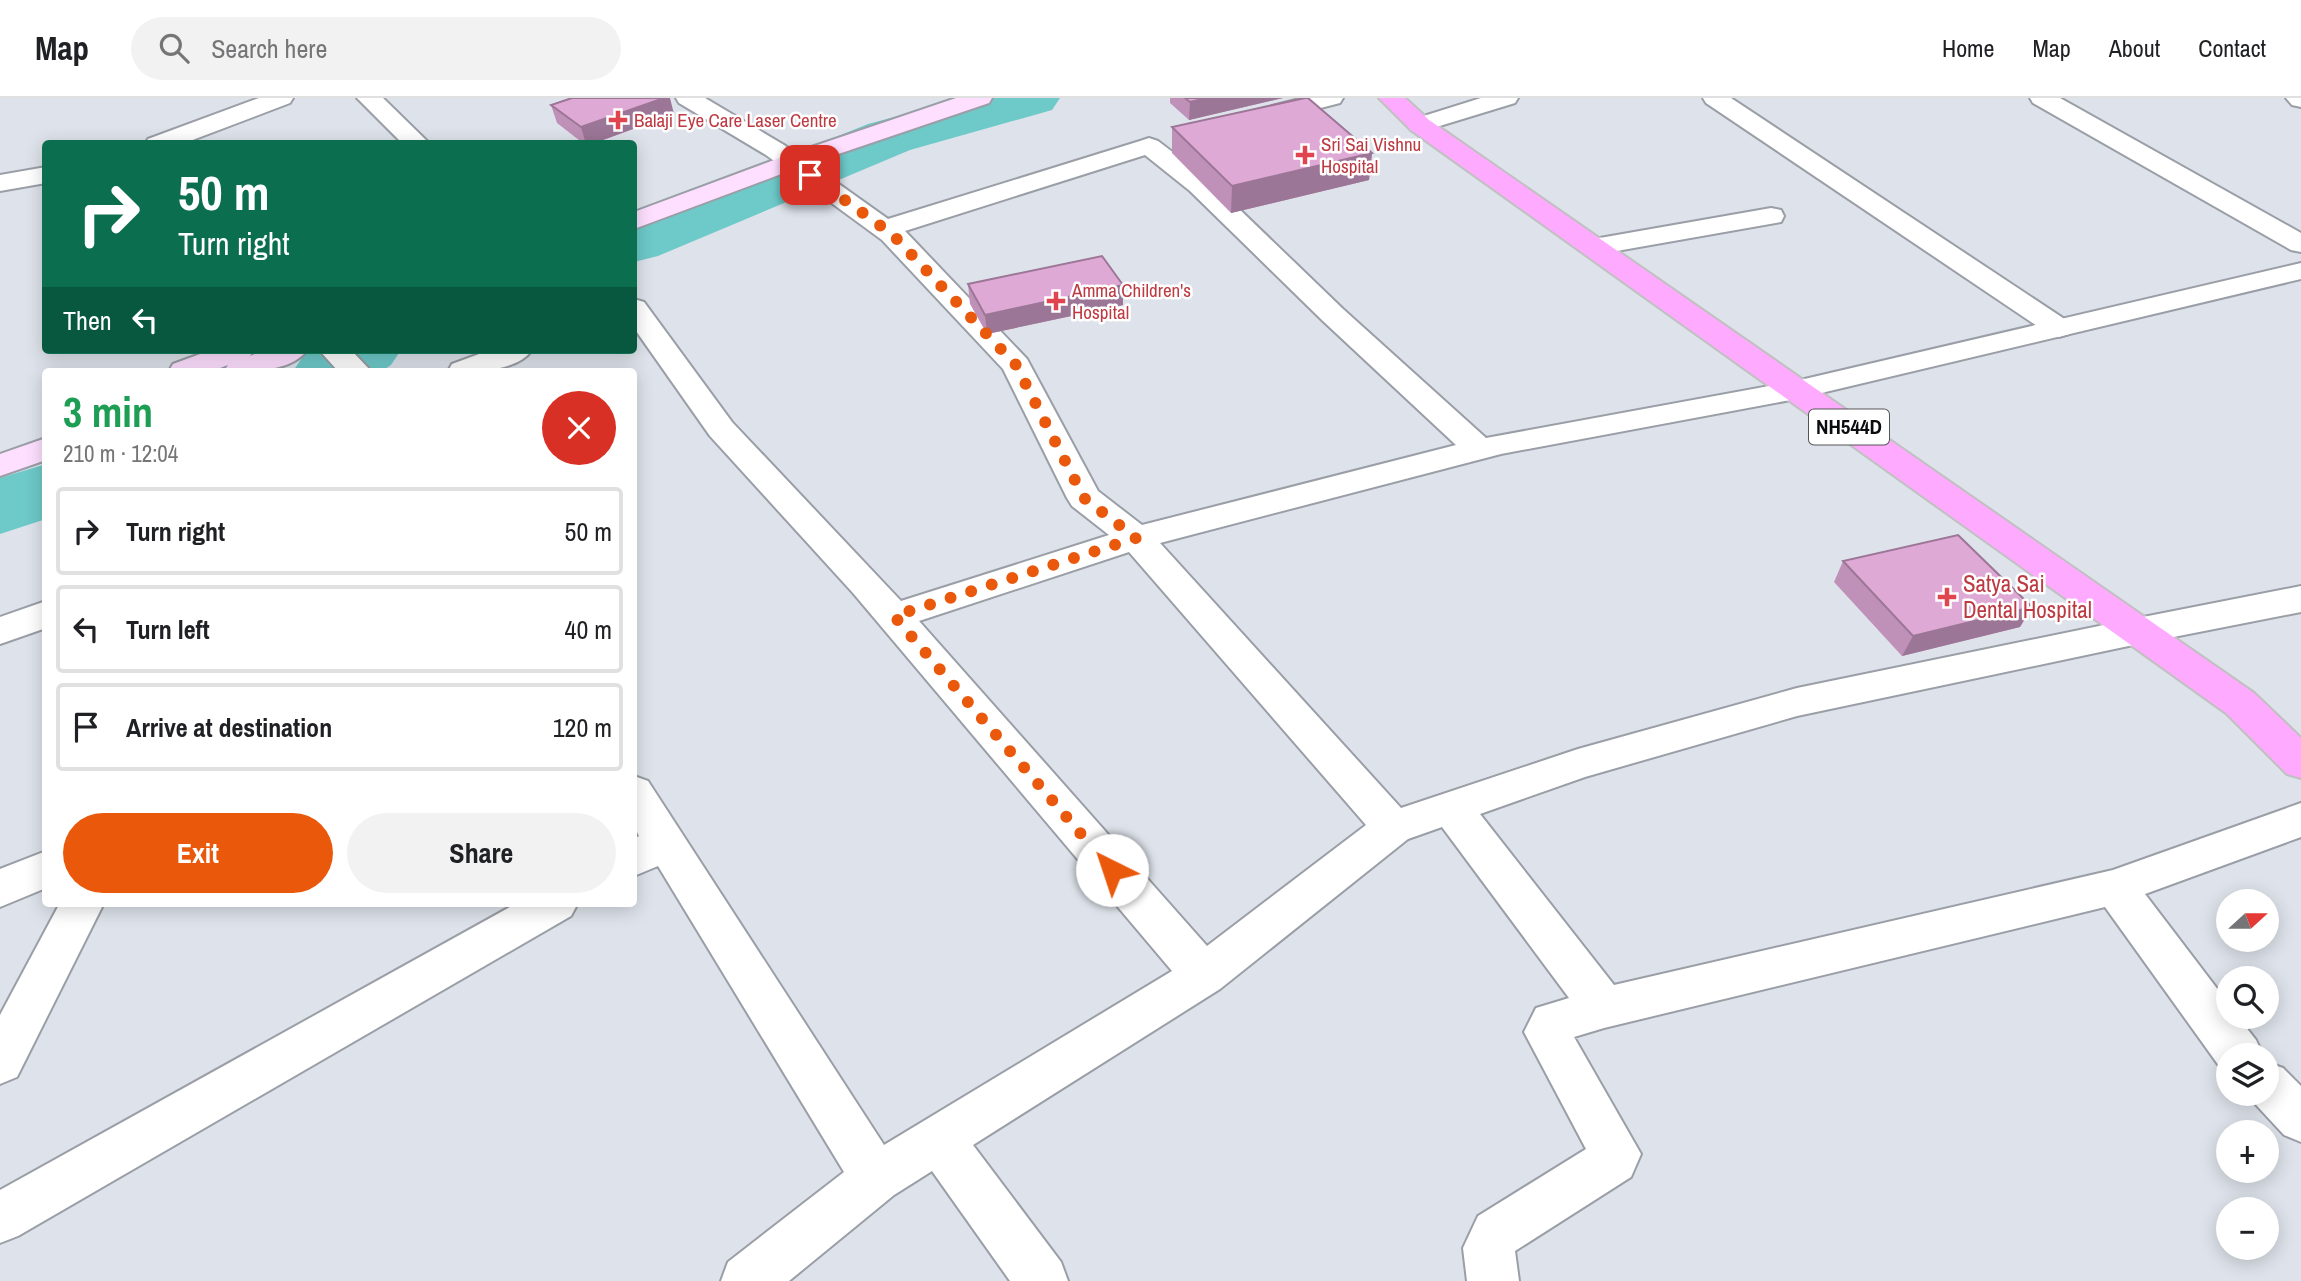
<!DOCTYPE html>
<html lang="en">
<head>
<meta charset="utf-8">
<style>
  :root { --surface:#fff; --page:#f2f2f2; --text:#202124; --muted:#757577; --line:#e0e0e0; --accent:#ea580c }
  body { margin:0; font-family:"Archivo Narrow",sans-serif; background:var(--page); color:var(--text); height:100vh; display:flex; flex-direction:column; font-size:26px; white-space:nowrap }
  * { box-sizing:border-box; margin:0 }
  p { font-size:23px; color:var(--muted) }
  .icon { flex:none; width:38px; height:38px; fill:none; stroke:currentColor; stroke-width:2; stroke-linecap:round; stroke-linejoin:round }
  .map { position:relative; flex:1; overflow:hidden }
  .details { position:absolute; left:42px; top:270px; width:595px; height:539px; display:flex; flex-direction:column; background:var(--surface); border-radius:7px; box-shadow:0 4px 18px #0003 }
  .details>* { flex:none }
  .banner { position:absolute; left:42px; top:42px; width:595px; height:214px; border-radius:7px; box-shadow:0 4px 18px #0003; background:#0b6e4f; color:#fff; overflow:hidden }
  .needle { width:46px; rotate:69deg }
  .tools { position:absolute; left:2216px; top:791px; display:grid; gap:14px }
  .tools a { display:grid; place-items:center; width:63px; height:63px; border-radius:50%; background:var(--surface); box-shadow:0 4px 18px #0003; font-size:35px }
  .pin { position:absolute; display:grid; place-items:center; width:60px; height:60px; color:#fff; margin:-30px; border-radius:14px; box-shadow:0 4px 10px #0006 }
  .me { position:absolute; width:77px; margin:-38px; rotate:319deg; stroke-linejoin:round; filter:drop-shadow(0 0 5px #0008) }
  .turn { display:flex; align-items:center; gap:24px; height:147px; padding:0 21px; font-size:32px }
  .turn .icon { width:91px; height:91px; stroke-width:2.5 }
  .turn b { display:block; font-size:49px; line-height:60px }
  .then { display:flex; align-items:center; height:66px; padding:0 21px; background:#0003; gap:14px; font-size:26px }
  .round { display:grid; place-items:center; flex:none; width:74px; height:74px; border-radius:37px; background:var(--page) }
  .overview { display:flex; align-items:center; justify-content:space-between; height:119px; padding:0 21px }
  h1 { font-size:42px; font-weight:700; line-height:52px; color:#1e9e55 }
  .primary-button { display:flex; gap:14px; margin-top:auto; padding:14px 21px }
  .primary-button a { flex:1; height:80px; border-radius:42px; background:var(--accent); color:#fff; font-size:28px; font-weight:700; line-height:80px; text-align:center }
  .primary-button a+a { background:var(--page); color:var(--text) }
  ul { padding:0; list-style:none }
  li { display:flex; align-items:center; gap:21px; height:88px; margin:0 14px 10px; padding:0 7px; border:4px solid var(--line); border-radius:7px }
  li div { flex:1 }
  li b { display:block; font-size:26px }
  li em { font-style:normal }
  header { display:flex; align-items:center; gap:42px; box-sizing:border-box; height:98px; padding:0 35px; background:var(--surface); border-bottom:2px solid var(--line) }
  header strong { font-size:33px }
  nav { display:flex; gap:38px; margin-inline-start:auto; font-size:24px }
  .search { width:490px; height:63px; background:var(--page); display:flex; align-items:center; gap:18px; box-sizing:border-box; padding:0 24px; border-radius:38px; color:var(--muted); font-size:26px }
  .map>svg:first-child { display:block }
</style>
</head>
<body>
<header>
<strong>Map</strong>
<div class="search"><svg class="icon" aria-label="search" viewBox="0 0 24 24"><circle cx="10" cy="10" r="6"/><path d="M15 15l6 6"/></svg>Search here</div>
<nav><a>Home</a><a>Map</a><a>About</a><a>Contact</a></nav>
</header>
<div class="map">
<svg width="2301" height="1183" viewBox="0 0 2301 1183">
  <rect width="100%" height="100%" fill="#dee3eb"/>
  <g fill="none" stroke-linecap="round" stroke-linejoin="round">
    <!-- river -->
    <path fill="#6ec9c9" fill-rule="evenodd" d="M965 0H1060L1052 12 910 52 658 158 634 164V121L868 26Z
      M313 252H401L391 267 382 273H293L304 257Z
      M46 366V421L0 436V380Z"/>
    <!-- minor casing -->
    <g stroke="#9a9ea6" stroke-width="4">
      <path id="minor" d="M259 0H293L290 5 182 46H145L148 41Z
        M357 0H383L430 46H403Z
        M676 0H705L784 47 888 121 1140 43 1149 40 1158 43 1208 81 1343 211 1486 340 1796 283 1807 285 1812 292 1807 299 1796 301 1501 356 1160 445 1401 710 1578 651 1797 590 2138 520 2151 524 2157 533 2151 542 2138 546 1797 618 1585 679 1480 716 1614 887 2113 772 2301 705V739L2145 796 2228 905V919H2238L2256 942 2263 957H2228V974L2222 972 2105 809 1604 930 1574 939 1641 1056 1631 1079 1515 1153 1519 1183H1467L1463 1150 1478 1118 1586 1051 1524 934 1536 910 1569 900 1442 729 1408 741 1220 891 973 1047 1061 1164 1068 1183H1010L932 1073 894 1097 789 1183H721L728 1164 844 1074 658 768 634 778V741L639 738 634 728V678L648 683 884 1047 1172 873 853 495 710 338 634 230V201L644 204 732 324 901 503 1109 437 1072 408 1067 400 1003 271 882 142 766 57 679 5ZM1145 57 1190 93 1323 223 1456 347 1142 427 1098 393 1027 261 905 133ZM1129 454 1366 727 1207 848 919 523Z
        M1303 0H1343L1340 5 1262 25 1253 23 1250 18 1253 13Z
        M1703 0H1731L2069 224 2074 230 2069 236 2059 239 2049 236 1706 5Z
        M2030 0H2060L2301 135V154L2291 152 2033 5Z
        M2286 0H2301V9L2292 7Z
        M46 69V85L0 93V77Z
        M1771 110 1781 112 1784 118 1781 124 1594 157 1584 155 1580 149 1584 143 1594 141Z
        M319 252H351L371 273H338Z
        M490 252H532C516 275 472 273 448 273L452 266Z
        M46 503V530L0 546V519Z
        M46 753V790L0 809V771Z
        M60 805H104L17 979 0 986V917Z
        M517 805H578L571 818 18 1138 0 1145V1092Z
        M2266 964 2283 970 2301 988V1044L2284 1037 2246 996H2266Z"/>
    </g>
    <!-- tertiary casing -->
    <g stroke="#9a9ea6" stroke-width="4">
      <path id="tertiary" d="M1481 0H1518L1515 5 1420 34 1411 32 1408 27 1411 22Z
        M2301 165V181L1796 301 1785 299 1780 292 1785 285 1796 283Z
        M2301 488V514L2138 546 2125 542 2119 533 2125 524 2138 520Z"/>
    </g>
    <!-- secondary casing -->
    <g stroke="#9a9ea6" stroke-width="4">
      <path id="secondary" d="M956 0H992L989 5 800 69 634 131V114L782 59Z
        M211 252H254L250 258 265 252H307C291 275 248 273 224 273L228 267 212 273H169L173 266Z
        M46 340V362L0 378V356Z"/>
    </g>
    <!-- trunk casing -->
    <g stroke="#c0c0c1" stroke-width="4">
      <path id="trunk" d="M1379 0H1405L1429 22 2254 595 2301 640V680L2287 676 2226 615 1411 32Z"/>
    </g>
    <!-- minor -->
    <use href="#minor" fill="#fff" fill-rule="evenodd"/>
    <!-- tertiary -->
    <use href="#tertiary" fill="#fff" fill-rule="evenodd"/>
    <!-- secondary -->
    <use href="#secondary" fill="#fedfff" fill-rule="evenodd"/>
    <!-- trunk -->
    <use href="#trunk" fill="#feaaff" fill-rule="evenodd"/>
  </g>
  <!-- wall -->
  <path fill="#c091b8" d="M1170 0H1283L1189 22 1170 5Z
    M551 7 674 16 592 46H584L557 25Z
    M1172 29 1372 55 1369 82 1231 115 1172 55Z
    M968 186 1123 207 987 236 970 206Z
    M1843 463 2032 509 2020 529 1902 558 1834 484Z"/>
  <!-- shaded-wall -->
  <path fill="#9c7696" d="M664 0H670L674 16 592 46H586L581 29Z
    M1207 0H1283L1189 22 1190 4Z
    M1372 55 1369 82 1231 115 1232 88Z
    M1123 187V207L987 236 985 217Z
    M2032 509 2020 529 1902 558 1913 538Z"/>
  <!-- building -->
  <path fill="#dfa9d6" stroke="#9c7696" stroke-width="2" d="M572 0H664L581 29 551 7Z
    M1185 0H1207L1190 4Z
    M1305 0H1308L1372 55 1232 88 1172 29Z
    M1102 158 1123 187 985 217 968 186Z
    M1958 437 2032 509 1913 538 1843 463Z"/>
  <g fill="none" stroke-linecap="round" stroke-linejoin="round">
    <!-- route -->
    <path stroke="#ea580c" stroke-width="12" stroke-dasharray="0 21.6" d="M810 77 892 136 1016 267 1084 400 1136 440 894 518 1112 772"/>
  </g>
  <!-- markers -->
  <g fill="#e0444e" stroke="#fff" stroke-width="2.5">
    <path d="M614.5 11.5h7v7h7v7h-7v7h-7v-7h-7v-7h7z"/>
    <path d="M1301.5 46.5h7v7h7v7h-7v7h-7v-7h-7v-7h7z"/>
    <path d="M1052.5 192.5h7v7h7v7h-7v7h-7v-7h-7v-7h7z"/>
    <path d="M1943.5 488.5h7v7h7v7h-7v7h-7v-7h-7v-7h7z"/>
  </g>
  <g text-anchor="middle" stroke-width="5" stroke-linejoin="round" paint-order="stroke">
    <!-- far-health labels -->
    <g font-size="19" fill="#be3a42" stroke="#fff" text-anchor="start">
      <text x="634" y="29">Balaji Eye Care Laser Centre</text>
      <text x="1321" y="53">Sri Sai Vishnu<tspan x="1321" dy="22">Hospital</tspan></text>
      <text x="1072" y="199">Amma Children's<tspan x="1072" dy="22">Hospital</tspan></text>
    </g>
    <!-- shield labels -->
    <rect fill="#fff" stroke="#545557" stroke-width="2" x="1809" y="311.5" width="80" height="35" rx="5"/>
    <g font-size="21" font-weight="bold" fill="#0b0c0f">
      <text x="1849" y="336">NH544D</text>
    </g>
    <!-- health labels -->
    <g font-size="23" fill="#be3a42" stroke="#fff" text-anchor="start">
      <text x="1963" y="494">Satya Sai<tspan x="1963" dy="26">Dental Hospital</tspan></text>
    </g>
  </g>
</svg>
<div class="tools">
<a><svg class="needle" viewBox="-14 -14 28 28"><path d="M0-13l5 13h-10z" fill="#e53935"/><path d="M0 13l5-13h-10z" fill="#757577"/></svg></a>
<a><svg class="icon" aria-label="search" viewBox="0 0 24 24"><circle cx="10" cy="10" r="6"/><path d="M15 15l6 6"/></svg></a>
<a><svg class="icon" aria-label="layers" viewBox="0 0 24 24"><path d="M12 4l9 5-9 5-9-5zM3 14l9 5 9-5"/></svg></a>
<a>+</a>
<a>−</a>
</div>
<div class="pin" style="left:810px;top:77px;background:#d93025"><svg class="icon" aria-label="arrive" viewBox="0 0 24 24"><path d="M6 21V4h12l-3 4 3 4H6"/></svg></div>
<svg class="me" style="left:1112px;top:772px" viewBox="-20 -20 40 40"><circle r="19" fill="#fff"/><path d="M0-13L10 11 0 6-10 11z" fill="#ea580c"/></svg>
<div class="banner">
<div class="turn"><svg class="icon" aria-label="right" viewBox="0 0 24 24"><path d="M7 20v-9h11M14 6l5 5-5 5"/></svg><div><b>50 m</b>Turn right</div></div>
<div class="then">Then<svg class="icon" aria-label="left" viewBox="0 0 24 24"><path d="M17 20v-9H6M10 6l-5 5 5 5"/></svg></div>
</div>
<section class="details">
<div class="overview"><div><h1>3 min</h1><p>210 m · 12:04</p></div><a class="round" style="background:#d93025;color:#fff"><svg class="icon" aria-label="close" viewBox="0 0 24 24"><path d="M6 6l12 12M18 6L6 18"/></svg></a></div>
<ul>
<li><svg class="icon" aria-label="right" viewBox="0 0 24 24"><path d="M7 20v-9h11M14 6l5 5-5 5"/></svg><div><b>Turn right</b></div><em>50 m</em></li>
<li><svg class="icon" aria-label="left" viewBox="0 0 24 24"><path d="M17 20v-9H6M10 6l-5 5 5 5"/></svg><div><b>Turn left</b></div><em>40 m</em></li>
<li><svg class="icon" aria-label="arrive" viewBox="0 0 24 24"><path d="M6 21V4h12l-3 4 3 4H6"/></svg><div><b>Arrive at destination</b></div><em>120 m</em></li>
</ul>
<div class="primary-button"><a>Exit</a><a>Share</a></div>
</section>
</div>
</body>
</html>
